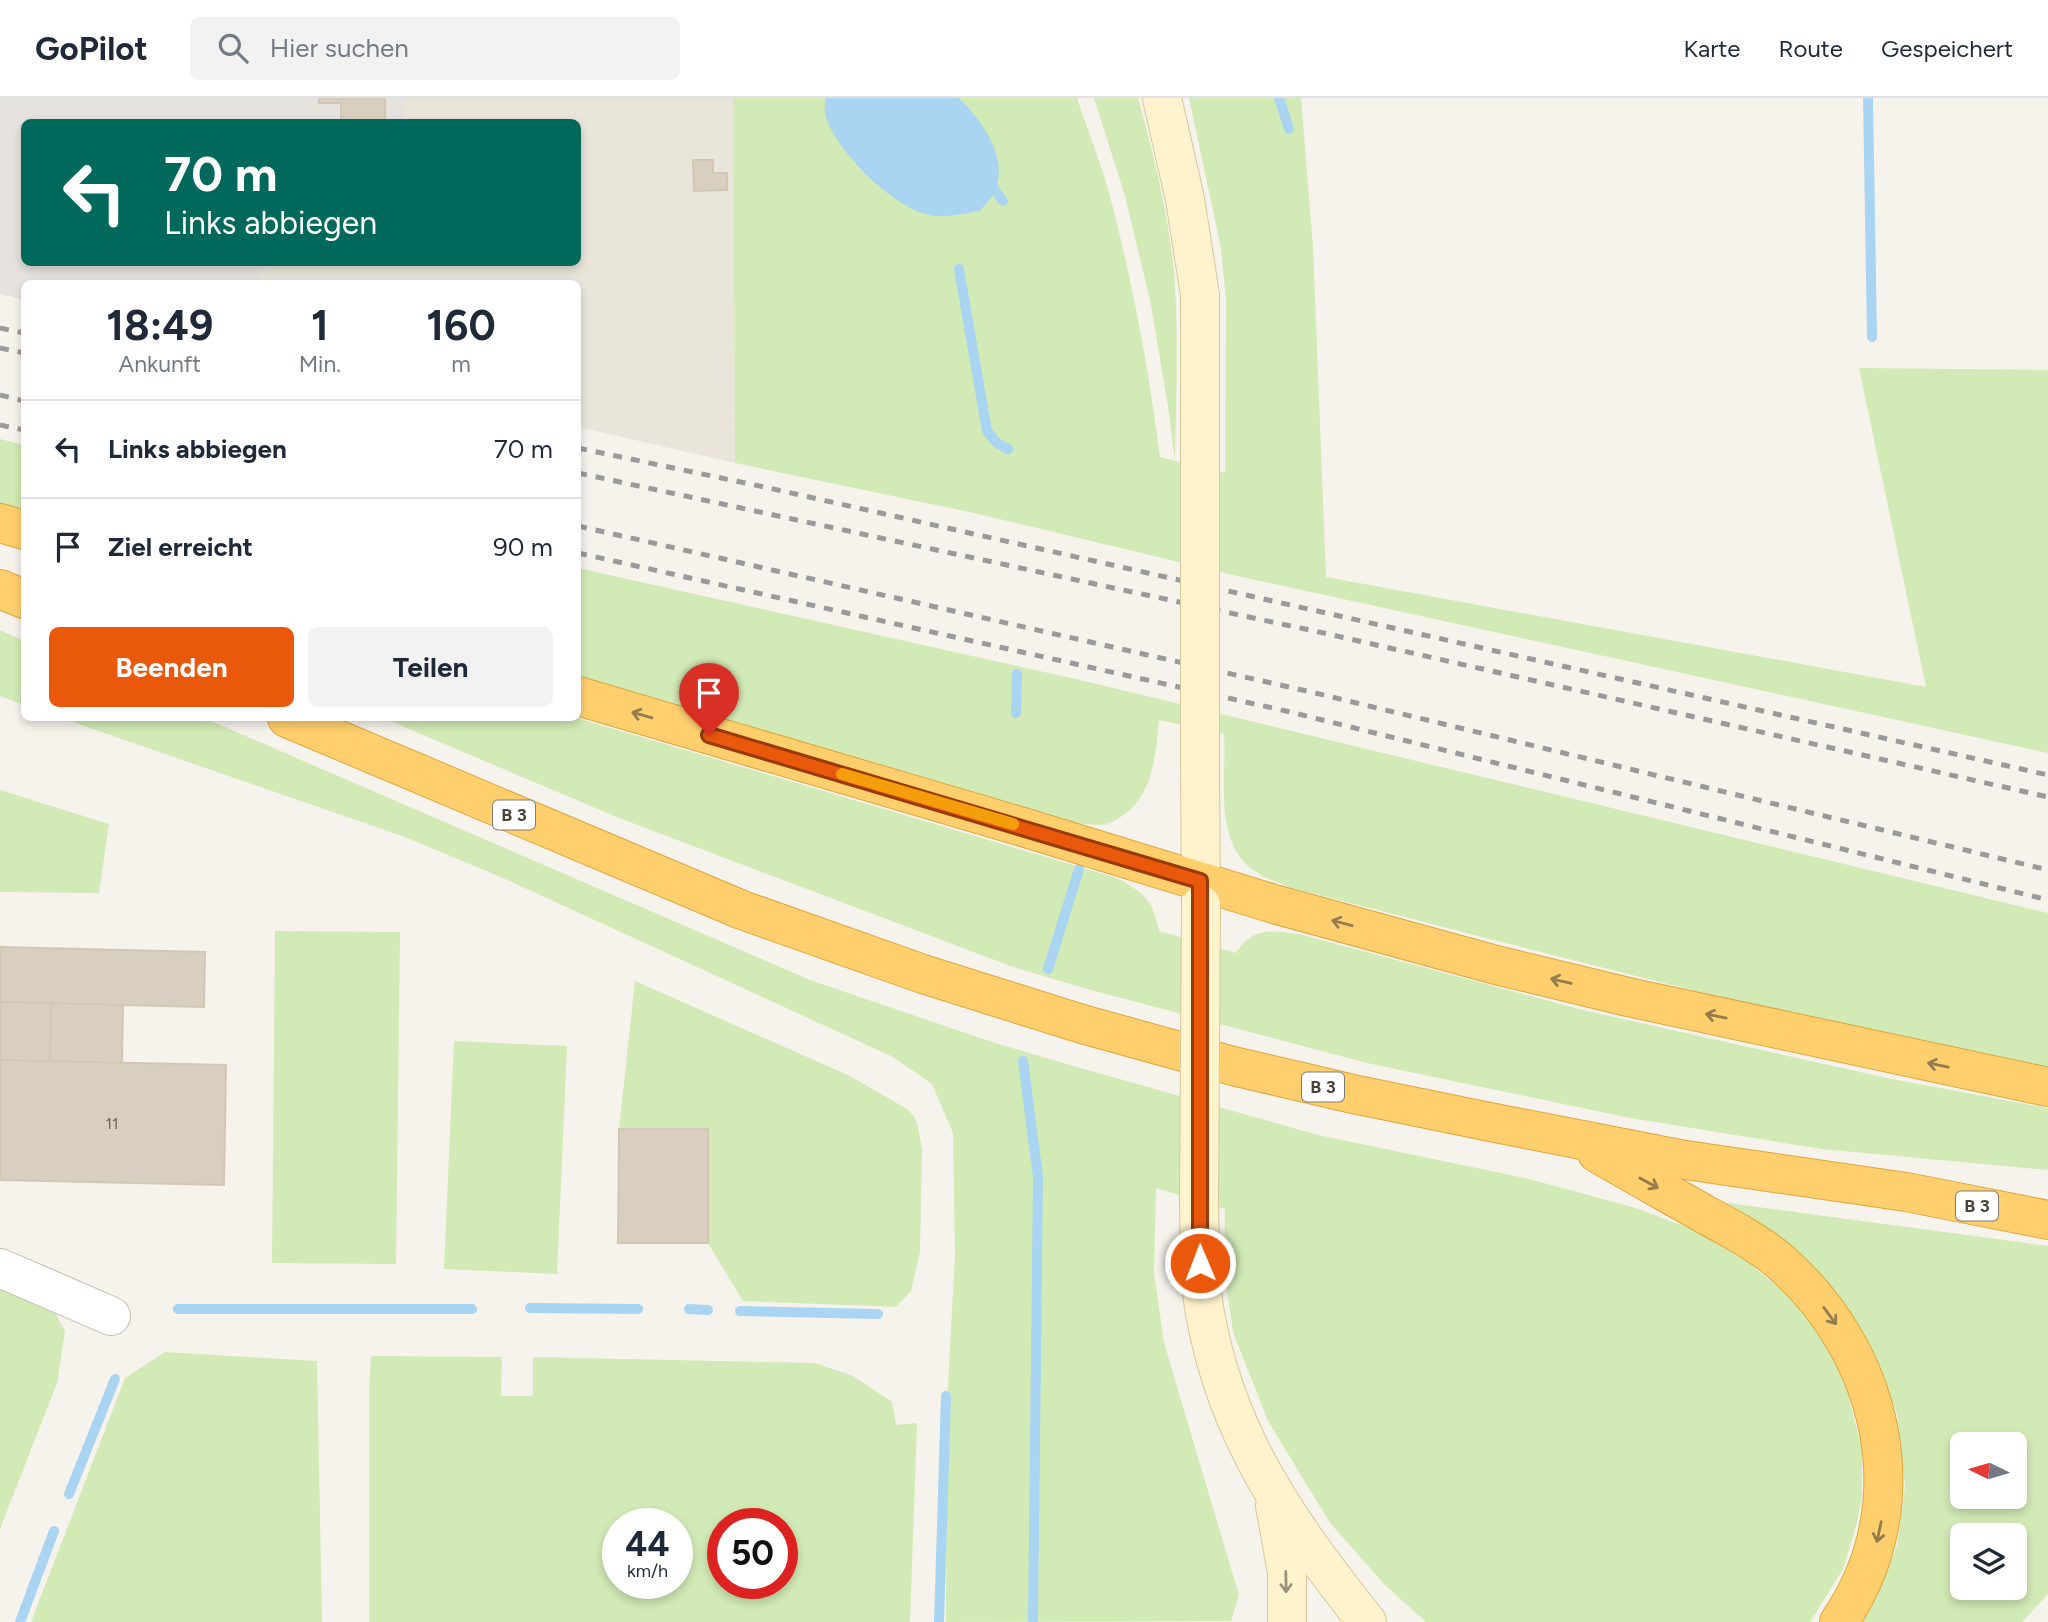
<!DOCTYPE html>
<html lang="de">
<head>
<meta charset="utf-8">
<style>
  :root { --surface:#fff; --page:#f2f2f3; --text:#1f2937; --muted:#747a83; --line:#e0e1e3; --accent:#ea580c }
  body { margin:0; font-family:Figtree,sans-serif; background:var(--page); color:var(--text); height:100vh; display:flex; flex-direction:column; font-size:26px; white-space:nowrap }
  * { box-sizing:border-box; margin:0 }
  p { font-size:23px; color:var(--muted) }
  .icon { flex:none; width:38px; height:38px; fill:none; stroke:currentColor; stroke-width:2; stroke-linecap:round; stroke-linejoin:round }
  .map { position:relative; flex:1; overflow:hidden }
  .side { position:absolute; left:21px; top:182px; width:560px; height:441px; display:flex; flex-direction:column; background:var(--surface); border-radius:10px; box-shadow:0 4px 10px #0003 }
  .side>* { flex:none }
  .banner { position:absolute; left:21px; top:21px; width:560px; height:147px; border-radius:10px; box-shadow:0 4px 10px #0003; background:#00695c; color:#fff; overflow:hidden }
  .needle { width:46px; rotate:275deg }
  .buttons { position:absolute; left:1950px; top:1334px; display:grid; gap:14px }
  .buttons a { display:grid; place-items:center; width:77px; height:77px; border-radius:10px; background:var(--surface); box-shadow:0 4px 10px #0003; font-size:35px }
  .speed { position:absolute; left:602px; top:1410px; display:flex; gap:14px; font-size:35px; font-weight:700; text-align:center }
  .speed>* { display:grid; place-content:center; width:91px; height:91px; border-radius:50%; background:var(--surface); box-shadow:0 4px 10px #0003; line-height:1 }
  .speed small { font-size:18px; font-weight:400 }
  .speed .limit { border:10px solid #d22; background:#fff; color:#111 }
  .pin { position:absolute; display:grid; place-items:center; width:60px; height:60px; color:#fff; margin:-72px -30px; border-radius:50% 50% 50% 0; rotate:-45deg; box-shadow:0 0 7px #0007 }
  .pin .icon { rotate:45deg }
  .me { position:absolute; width:77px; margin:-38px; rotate:359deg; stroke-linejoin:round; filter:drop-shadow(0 0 5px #0008) }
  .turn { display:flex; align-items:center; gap:24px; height:147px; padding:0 28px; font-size:32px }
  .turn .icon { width:91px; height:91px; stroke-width:2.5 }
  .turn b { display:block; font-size:49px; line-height:60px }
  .eta { display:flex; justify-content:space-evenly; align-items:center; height:119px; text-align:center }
  .eta b { font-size:42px; font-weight:700; line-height:49px }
  .primary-button { display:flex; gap:14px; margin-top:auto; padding:14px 28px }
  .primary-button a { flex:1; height:80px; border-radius:10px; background:var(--accent); color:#fff; font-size:28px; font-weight:700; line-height:80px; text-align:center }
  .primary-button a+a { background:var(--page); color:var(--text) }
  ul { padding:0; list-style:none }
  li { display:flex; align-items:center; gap:21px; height:98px; padding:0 28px; border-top:2px solid var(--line) }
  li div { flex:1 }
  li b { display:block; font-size:26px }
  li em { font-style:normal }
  header { display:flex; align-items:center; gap:42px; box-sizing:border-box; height:98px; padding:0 35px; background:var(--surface); border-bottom:2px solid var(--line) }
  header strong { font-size:33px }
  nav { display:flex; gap:38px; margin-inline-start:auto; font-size:24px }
  .search { width:490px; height:63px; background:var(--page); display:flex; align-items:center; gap:18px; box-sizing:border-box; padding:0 24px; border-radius:10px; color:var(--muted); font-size:26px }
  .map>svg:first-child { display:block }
</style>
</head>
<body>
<header>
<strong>GoPilot</strong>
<div class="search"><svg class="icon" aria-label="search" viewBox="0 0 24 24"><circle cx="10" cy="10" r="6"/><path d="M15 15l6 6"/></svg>Hier suchen</div>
<nav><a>Karte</a><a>Route</a><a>Gespeichert</a></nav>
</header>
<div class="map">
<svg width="2048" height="1524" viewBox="0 0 2048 1524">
  <rect width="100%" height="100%" fill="#f6f3ec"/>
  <!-- residential -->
  <path fill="#eae5da" d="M404 0H733L735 365 578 329V186L259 185V165L578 164V24H404Z"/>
  <!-- industrial -->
  <path fill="#e6e2dd" d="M0 0H404V24H24V164L259 165V185L24 186V202L0 196Z"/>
  <!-- green -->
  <path fill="#d2eab5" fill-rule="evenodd" d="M733 0H1077C1088 34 1102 67 1111 102 1133 186 1149 273 1160 359L1175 363 1168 308 1150 202 1125 98 1094 0H1138C1154 57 1168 115 1174 174 1179 237 1176 300 1175 363L1225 375 1226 202 1221 150 1189 0H1301L1313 149 1326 479 1926 589 1859 270 2048 272V655L1233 477 974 415 735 365Z
    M0 341 24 347V413L0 406Z
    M578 470 1080 582 2048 815V970C1793 922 1543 854 1291 790 1280 785 1266 781 1256 774 1212 746 1227 680 1224 636L1159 622C1155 662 1153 707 1109 725 1099 729 1082 725 1071 725L578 578Z
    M0 532 24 543V607L0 598Z
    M61 620H204L810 882 992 944 1070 967 1318 1037 1529 1081 1636 1110 1694 1132 1749 1165 1797 1205 1838 1257 1862 1351V1399L1856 1429 1843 1471 1810 1524H1426L1385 1487 1330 1425 1268 1323 1233 1234 1224 1171 1225 1111 1156 1090 1154 1175 1164 1245 1239 1497 1231 1523 946 1524 947 1306 955 1157 953 1035 932 986 893 959 503 780 405 739Z
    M383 620H577L1117 780C1145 796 1152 800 1159 833L1236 855C1255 828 1270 833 1299 836L1587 913 1887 980 2048 1010V1072L1821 1051 1630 1020 1367 965 1091 892 1013 869 619 720Z
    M0 692 109 726 99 795 0 794Z
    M275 833 400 834 396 1166 272 1165Z
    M635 883 850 978 907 1011 914 1018 918 1029 922 1051 920 1154 911 1193 896 1209 743 1203 708 1145V1032L619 1031Z
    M454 943 567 948 557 1176 444 1171Z
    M1721 1104 2048 1148V1496L2022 1524H1863L1878 1496 1897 1447 1905 1388 1897 1316 1872 1252 1836 1195 1778 1141ZM1962 1346H2014V1398H1962ZM1962 1437H2014V1489H1962Z
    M0 1186 50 1206 65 1233 57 1285 0 1431Z
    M165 1254 317 1263 322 1524H31L125 1280Z
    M371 1258 502 1259 501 1298H533V1259L815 1265 853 1278 892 1304 896 1327 917 1325 910 1524H369V1295ZM618 1426H677V1486H618ZM723 1426H782V1486H723Z"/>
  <!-- water -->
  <path fill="#a9d4f2" d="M826 0H958C981 20 1008 59 996 91 993 99 985 106 980 113 966 115 950 119 937 118 899 117 834 52 825 16 824 11 825 5 826 0Z"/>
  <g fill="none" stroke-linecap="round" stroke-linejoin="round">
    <!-- stream -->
    <path stroke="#a9d4f2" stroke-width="10" d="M1279 0 1289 31
      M1868 0 1872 239
      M988 83 1003 103
      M959 171 987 333 997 345 1008 351
      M1016 615 1017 576
      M1048 871 1079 771
      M1023 963 1038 1079 1033 1524
      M530 1210 638 1211
      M178 1211H472
      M689 1211 708 1212
      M740 1213 878 1216
      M69 1396 115 1281
      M20 1524 54 1433
      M939 1524 946 1298"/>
  </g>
  <!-- building -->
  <path fill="#d8cfc1" stroke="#d3c7b4" stroke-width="2" d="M319 0H385V24H341V5H319Z
    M693 62H713V75H727V92L694 93Z
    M0 849 205 854 204 909 0 904Z
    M0 904 51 905 50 963 0 962Z
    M51 905 123 907 122 965 50 963Z
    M0 962 226 967 224 1087 0 1082Z
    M619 1031H708V1145H618Z"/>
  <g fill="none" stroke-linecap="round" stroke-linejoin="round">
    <!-- street casing -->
    <g stroke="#c2bbae" stroke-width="40">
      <path id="street" d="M0 1170 111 1218"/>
    </g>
    <!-- secondary casing -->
    <g stroke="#d6c79b" stroke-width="40">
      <path id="secondary" d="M1162 0 1185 101 1200 197V369
        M1200 667 1201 807
        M1199 1103C1200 1140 1198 1178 1205 1215 1227 1340 1290 1427 1367 1524
        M1275 1408 1287 1474V1524"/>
    </g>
    <!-- highway casing -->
    <g stroke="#e0a43c" stroke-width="40">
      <path id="highway" d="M0 425 24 432
        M0 491 24 501
        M578 598 1026 730 1274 806 1496 867 1628 899 2048 989
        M287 620 742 812 923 876 1082 926 1233 968 1353 996 1485 1023 1679 1061 1906 1094 2048 1122
        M1597 1055C1633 1076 1669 1096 1704 1116 1728 1129 1755 1143 1777 1161 1883 1251 1921 1405 1839 1524"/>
    </g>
    <!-- street -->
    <use href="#street" stroke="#fff" stroke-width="38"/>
    <!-- secondary -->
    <use href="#secondary" stroke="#fff3cd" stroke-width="38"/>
    <!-- highway -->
    <use href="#highway" stroke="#ffcf6e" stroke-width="38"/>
    <!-- rail -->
    <path stroke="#9a9a9a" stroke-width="5" stroke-dasharray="9 9" stroke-linecap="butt" d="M0 230 24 235
      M0 250 24 255
      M0 297 24 303
      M0 327 24 332
      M578 350 769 390 2048 677
      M578 375 1328 536 2048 699
      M578 428 1311 594 2048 772
      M578 455 1286 613 2048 802"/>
    <!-- secondary-bridge casing -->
    <g stroke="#d6c79b" stroke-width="40" stroke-linecap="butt">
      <path id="secondary-bridge" d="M1200 369V667
        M1199 1103 1201 807"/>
    </g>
    <!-- secondary-bridge -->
    <use href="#secondary-bridge" stroke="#fff3cd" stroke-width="38"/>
  </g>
  <!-- one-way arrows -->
  <defs><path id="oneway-shaft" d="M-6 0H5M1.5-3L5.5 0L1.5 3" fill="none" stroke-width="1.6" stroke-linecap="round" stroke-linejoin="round" transform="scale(1.75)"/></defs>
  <g stroke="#937c4e">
    <use href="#oneway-shaft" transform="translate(642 617) rotate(-164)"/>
    <use href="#oneway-shaft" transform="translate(1342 825) rotate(-165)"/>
    <use href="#oneway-shaft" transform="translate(1561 883) rotate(-167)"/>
    <use href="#oneway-shaft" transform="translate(1716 918) rotate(-168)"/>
    <use href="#oneway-shaft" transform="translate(1938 967) rotate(-168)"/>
    <use href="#oneway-shaft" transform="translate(1649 1085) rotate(29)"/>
    <use href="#oneway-shaft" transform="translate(1830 1218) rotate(54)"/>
    <use href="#oneway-shaft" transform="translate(1879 1434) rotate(102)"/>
  </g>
  <use stroke="#9c937c" href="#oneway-shaft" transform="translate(1286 1484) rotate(89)"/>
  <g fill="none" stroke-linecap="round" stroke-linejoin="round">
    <!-- route casing -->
    <g stroke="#983908" stroke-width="18">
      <path id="route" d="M709 637 1200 783V1165"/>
    </g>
    <!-- route -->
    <use href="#route" stroke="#ea580c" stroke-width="12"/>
    <!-- slow -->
    <path stroke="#f59e0b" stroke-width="12" d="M842 676 1013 726"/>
  </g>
  <g text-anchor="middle" stroke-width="7" stroke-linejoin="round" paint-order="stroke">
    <!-- number labels -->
    <g font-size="16" fill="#6e675b">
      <text x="112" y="1031">11</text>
    </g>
    <!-- shield labels -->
    <g fill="#fff" stroke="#817c74" stroke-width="2">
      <rect x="493" y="702.5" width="42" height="29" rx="5"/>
      <rect x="1302" y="974.5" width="42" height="29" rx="5"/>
      <rect x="1956" y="1093.5" width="42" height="29" rx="5"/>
    </g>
    <g font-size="18" font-weight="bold" fill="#4b4439">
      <text x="514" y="723">B 3</text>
      <text x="1323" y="995">B 3</text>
      <text x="1977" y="1114">B 3</text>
    </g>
  </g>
</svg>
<div class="buttons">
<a><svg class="needle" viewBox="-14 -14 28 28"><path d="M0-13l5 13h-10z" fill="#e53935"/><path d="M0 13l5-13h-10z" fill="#747a83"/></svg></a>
<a><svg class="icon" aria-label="layers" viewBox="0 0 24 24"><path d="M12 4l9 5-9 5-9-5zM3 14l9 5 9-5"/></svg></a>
</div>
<div class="speed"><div>44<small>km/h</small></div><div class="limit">50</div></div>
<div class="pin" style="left:709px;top:637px;background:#d93025"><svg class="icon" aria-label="arrive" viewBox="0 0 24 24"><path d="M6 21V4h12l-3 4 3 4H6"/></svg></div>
<svg class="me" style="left:1200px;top:1165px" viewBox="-20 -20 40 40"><circle r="17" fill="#ea580c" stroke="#fff" stroke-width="3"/><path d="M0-11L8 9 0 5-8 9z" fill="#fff"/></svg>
<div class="banner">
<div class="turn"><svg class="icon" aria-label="left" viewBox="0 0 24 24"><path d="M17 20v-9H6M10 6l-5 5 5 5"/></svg><div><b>70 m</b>Links abbiegen</div></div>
</div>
<section class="side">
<div class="eta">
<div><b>18:49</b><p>Ankunft</p></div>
<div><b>1</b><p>Min.</p></div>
<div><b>160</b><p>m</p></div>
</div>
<ul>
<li><svg class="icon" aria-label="left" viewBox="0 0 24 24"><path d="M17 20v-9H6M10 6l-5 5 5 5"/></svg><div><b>Links abbiegen</b></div><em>70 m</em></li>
<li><svg class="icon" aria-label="arrive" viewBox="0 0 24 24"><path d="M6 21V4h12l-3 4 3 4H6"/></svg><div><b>Ziel erreicht</b></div><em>90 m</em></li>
</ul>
<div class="primary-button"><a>Beenden</a><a>Teilen</a></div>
</section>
</div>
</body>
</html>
